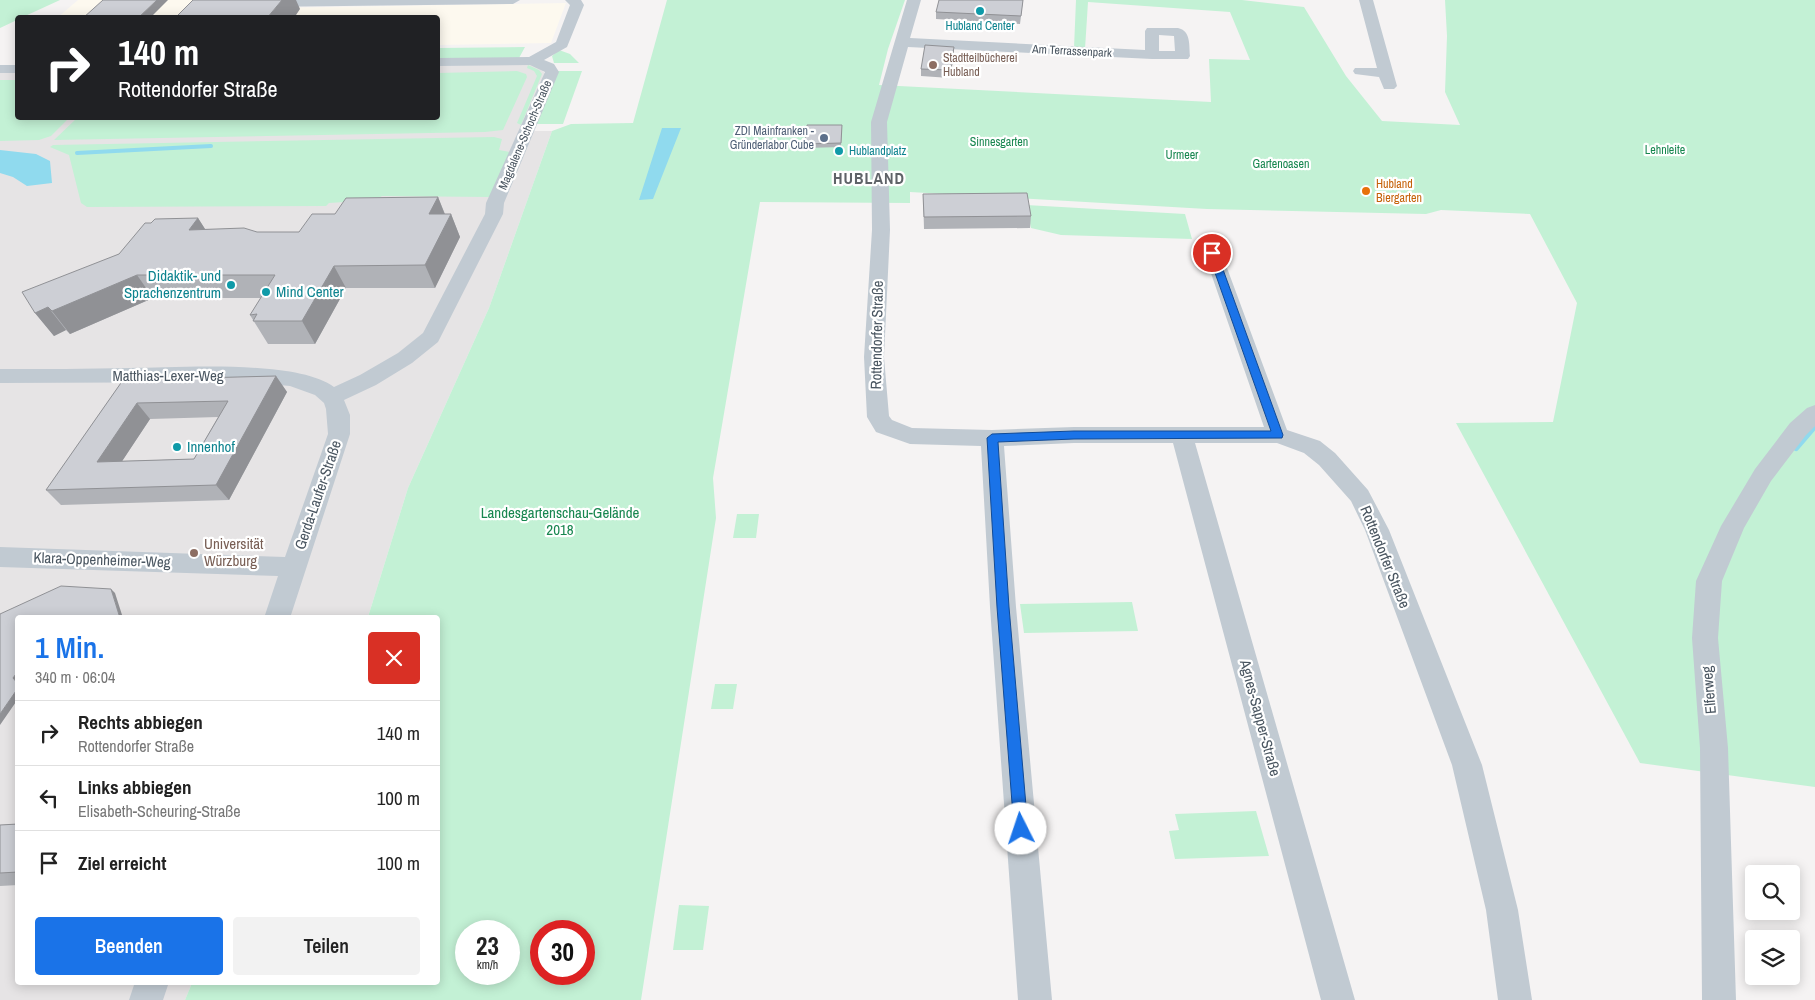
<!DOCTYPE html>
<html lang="de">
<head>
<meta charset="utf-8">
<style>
  :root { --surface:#fff; --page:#f2f2f2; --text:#222; --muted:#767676; --line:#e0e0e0; --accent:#1a73e8 }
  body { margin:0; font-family:"Archivo Narrow",sans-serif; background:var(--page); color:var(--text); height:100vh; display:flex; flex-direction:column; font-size:19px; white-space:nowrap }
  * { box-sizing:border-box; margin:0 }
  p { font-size:16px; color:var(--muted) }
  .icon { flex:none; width:28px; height:28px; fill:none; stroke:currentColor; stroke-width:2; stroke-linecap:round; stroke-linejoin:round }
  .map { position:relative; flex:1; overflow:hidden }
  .sheet { position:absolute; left:15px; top:615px; width:425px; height:370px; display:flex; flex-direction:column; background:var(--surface); border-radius:5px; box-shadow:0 2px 12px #0003 }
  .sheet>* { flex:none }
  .hud { position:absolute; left:15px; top:15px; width:425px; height:105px; border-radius:5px; box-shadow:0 2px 12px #0003; background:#202124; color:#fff; overflow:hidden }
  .tools { position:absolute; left:1745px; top:865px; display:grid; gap:10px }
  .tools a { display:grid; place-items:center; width:55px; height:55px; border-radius:5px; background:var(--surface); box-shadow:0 2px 12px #0003; font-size:25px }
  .speed { position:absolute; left:455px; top:920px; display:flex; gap:10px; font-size:25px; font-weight:700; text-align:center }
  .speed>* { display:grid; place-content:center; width:65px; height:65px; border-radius:50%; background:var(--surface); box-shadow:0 2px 12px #0003; line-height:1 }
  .speed small { font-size:12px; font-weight:400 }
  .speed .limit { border:8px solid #d22; background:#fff; color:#111 }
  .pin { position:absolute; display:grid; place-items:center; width:42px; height:42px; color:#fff; margin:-21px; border:2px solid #fff; border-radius:50%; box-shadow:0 1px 5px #0007 }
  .me { position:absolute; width:55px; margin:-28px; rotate:356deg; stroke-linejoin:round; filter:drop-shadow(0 0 4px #0008) }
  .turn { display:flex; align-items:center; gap:18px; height:105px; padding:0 20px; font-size:22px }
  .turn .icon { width:65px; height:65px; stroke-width:2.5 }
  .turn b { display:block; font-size:35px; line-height:42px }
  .round { display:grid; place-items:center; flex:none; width:52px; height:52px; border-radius:5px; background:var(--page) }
  .overview { display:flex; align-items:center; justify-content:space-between; height:85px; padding:0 20px }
  h1 { font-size:30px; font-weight:600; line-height:38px; color:var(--accent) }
  .button { display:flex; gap:10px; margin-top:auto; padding:10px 20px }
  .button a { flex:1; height:58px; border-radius:5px; background:var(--accent); color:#fff; font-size:20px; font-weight:600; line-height:58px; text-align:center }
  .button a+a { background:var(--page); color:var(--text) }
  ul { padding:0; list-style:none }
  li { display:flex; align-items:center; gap:15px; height:65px; padding:0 20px; border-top:1px solid var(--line) }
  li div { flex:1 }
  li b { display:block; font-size:19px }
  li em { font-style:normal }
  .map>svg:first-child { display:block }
</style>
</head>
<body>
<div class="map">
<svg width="1815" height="1000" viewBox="0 0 1815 1000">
  <rect width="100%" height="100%" fill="#f5f3f3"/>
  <!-- commercial -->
  <path fill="#fdf9ef" d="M78 0H194L176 17 57 18Z
    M566 3 551 43 438 45V18H200L207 9Z"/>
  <!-- education -->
  <path fill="#e6e4e5" d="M533 64 545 73 522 131H552L489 308 408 488 368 617 18 618V982L192 983 185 1000H0V72H17L18 118H438V65Z"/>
  <!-- green -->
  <path fill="#c3f1d5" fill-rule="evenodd" d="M0 0H60L23 17 18 18 17 20 0 28Z
    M667 0H905L888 49 879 85 1211 102 1209 59 1250 60 1230 12 1088 2 1085 49 1074 48 1076 0H1242L1304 7 1346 76 1382 121 1460 125 1445 92 1447 36 1445 0H1815V787L1640 763 1456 423 1553 422 1577 303 1530 214 1441 210 1426 214 1207 209 910 192V203L760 202 713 478 716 518 641 1000H185L192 983 438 982V618L368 617 408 488 489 308 552 131 571 124 633 123ZM466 931H509V974H466ZM541 931H584V974H541Z
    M525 47 519 58 438 60V48Z
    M559 50 570 54 579 63H554L552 56Z
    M528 65 539 70 542 74 521 125 517 123 537 76 534 71 527 68Z
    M517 71 526 74 527 77 503 130 485 132 54 140 77 118H438V73Z
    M558 71H582L563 124H536Z
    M0 80H17L18 118H69L51 136 39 140 0 141Z
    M494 137 502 139 499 150 510 152 490 197 382 196 375 200 329 203 326 206 87 207 81 203 69 155 50 147 53 145Z
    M1026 205 1185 214 1192 239 1061 235 1031 228Z
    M737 514H759L756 538H733Z
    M1132 602 1138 631 1024 633 1020 604Z
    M715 684H737L733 709H711Z
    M1256 811 1269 856 1175 859 1169 831 1179 830 1175 814Z
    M679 905 709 906 703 950H673Z"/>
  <!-- water -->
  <path fill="#90daee" d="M662 128H681L653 199 639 200Z
    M0 150 36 154 50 161 52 183 27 186 13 177 0 173Z"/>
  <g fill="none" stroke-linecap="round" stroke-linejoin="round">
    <!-- stream-far1 -->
    <path stroke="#90daee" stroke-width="4" d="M77 153 211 146"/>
    <!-- stream -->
    <path stroke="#90daee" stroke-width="6" d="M1796 448 1815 426"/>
    <!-- minor -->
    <path fill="#c1cad2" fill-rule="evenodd" d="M265 0H520L513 4 260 7 258 4Z
      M565 0H581L584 5 567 47 544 60 554 64 559 72 504 203 503 214 438 342 412 363 376 385 344 400 350 415V434L290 618H264L278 576 0 567V547L285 557 328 434 326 409 324 403 315 395 290 386 247 382 0 383V369C43 369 87 369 130 368 178 368 296 359 334 387L360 375 398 353 423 333 485 214 486 203 545 72 530 65 438 66V58L529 57 556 42 570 5Z
      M907 0H921L910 38 1145 50V31L1147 28H1178C1191 31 1189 45 1190 56L1188 59H1152L908 47 887 122 890 230 884 357 889 416 892 420 912 428 992 430 1074 427H1264L1204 253 1206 249 1213 247 1220 249 1287 430 1320 441 1335 453 1368 490 1389 530 1482 765 1518 910 1532 1000H1498L1486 910 1452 765 1365 530 1351 501 1319 465 1304 453 1277 443H1195L1355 1000H1321L1173 443H1074L1004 446 1016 607 1052 1000H1018L990 607 981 446 910 444 876 432 867 417 864 357 872 230 871 122ZM1159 35 1174 36 1175 51H1159Z
      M1359 0H1373L1397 86 1394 89H1384L1379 77 1355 74 1353 71 1355 68H1377Z
      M0 65H18V73H0Z
      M1815 405V426L1806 435 1771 481 1744 528 1722 581 1718 638 1728 748 1736 1000H1702L1700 748 1692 638 1696 581 1721 526 1755 469 1790 423 1807 408Z
      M135 982H169L163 1000H129Z"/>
  </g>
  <!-- wall -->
  <path fill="#b0b2b7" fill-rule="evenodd" d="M1023 0 1020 24 936 19V12Z
    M954 54 950 78 921 76V69Z
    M842 125 841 147 805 148V144Z
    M923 194 1031 216 1030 228 924 229Z
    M438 197 445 214H451L460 237 435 288H346L315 344H268L250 315 261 298H153L70 334 66 330 54 336 35 313 119 254 151 223 198 218 205 229 257 232H299L335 214Z
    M276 376 287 392 229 500 61 505 46 490 123 380ZM218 417 194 459 122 461 150 419Z
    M18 824V885L0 886V825Z"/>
  <!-- shaded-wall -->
  <path fill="#909195" d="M157 0H168L150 18H138Z
    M282 0H296L300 9 294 18H267Z
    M954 47V54L950 78V70Z
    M438 197 447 220 429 214Z
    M451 214 460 237 435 288 425 265Z
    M198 218 212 240 189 230Z
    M334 266 346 288 315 344 302 321Z
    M137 275 153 298 70 334 52 311Z
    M48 307 66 330 54 336 35 313Z
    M276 376 287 392 229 500 216 485Z
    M137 403 150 419 111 478 97 462Z
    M111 589 115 593 123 618H120Z
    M18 671V684L13 678Z
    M18 688V699L0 725V714Z"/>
  <!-- building -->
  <path fill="#cdcfd5" stroke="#909195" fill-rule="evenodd" d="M103 0H157L138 18H83Z
    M193 0H282L267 18H175Z
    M939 0H1023L1021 16 936 12Z
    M925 45 954 47 950 70 921 69Z
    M807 125H842L841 143 805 144Z
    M1027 193 1031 216 924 217 923 194Z
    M438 197 429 214H451L425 265 334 266 302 321H253L257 314 250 315 275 275H137L52 311 48 307 35 313 22 292 119 254 145 223H151L155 219 198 218 189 230 244 228 257 232H299L312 214H335L346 198Z
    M276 376 216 485 46 490 123 380ZM228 401 194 459 97 462 137 403Z
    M61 586 111 589 120 618H18V671L13 678 18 684V688L0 714V614Z
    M18 824V872L0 873V825Z"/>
  <!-- route -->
  <path fill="#1a73e8" stroke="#114b97" d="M1212 250 1217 253 1283 435 1282 438 1074 439 998 442 1009 607 1028 829 1026 834 1021 836 1016 834 1014 829 997 607 987 438 992 434 1074 431H1271L1208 253Z"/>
  <!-- markers -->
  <g fill="#0f9aa8" stroke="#fff" stroke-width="2">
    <circle cx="980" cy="11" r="5"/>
    <circle cx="839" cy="151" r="5"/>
    <circle cx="231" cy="285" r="5"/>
    <circle cx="266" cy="292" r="5"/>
    <circle cx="177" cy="447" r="5"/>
  </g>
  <g fill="#8d6e63" stroke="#fff" stroke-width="2">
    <circle cx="933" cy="65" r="5"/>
    <circle cx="194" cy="553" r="5"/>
  </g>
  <circle fill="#5c6f8a" stroke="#fff" stroke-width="2" cx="824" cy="138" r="5"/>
  <circle fill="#e8710a" stroke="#fff" stroke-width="2" cx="1366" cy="191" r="5"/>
  <g text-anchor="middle" stroke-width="4.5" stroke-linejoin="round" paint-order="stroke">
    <!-- far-culture labels -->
    <g font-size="12" fill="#0d838f" stroke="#fff">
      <text x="980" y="30">Hubland Center</text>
      <text x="849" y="155" text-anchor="start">Hublandplatz</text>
    </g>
    <!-- far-street labels -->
    <g font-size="12" fill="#4a5661" stroke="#fff">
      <text transform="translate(1072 51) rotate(3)" y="4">Am Terrassenpark</text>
      <text transform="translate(525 135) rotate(-67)" y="4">Magdalene-Schoch-Straße</text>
    </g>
    <!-- far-education labels -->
    <g font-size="12" fill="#785e54" stroke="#fff" text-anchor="start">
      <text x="943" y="62">Stadtteilbücherei<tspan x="943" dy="14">Hubland</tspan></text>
    </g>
    <!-- far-service labels -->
    <g font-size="12" fill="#4e5e75" stroke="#fff" text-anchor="end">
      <text x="814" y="135">ZDI Mainfranken -<tspan x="814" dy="14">Gründerlabor Cube</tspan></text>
    </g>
    <!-- far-park labels -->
    <g font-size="12" fill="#17864f" stroke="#fff">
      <text x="999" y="146">Sinnesgarten</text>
      <text x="1665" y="154">Lehnleite</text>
      <text x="1182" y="159">Urmeer</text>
      <text x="1281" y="168">Gartenoasen</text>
    </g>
    <!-- far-food labels -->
    <g font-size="12" fill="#c56008" stroke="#fff" text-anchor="start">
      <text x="1376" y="188">Hubland<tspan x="1376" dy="14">Biergarten</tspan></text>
    </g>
    <!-- culture labels -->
    <g font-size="15" fill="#0d838f" stroke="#fff" text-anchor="start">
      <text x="221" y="281" text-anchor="end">Didaktik- und<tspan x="221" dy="17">Sprachenzentrum</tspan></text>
      <text x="276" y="297">Mind Center</text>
      <text x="187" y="452">Innenhof</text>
    </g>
    <!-- street labels -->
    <g font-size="15" fill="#4a5661" stroke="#fff">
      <text transform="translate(877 335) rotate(-89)" y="5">Rottendorfer Straße</text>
      <text x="168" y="381">Matthias-Lexer-Weg</text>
      <text transform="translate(318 495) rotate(-71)" y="5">Gerda-Laufer-Straße</text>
      <text transform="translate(1385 557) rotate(68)" y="5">Rottendorfer Straße</text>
      <text transform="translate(102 560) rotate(2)" y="5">Klara-Oppenheimer-Weg</text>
      <text transform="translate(1709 690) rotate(-95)" y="5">Elferweg</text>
      <text transform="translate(1260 718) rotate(75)" y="5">Agnes-Sapper-Straße</text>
    </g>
    <!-- park labels -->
    <g font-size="15" fill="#17864f" stroke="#fff">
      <text x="560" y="518">Landesgartenschau-Gelände<tspan x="560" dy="17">2018</tspan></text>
    </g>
    <!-- education labels -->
    <g font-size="15" fill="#785e54" stroke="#fff" text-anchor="start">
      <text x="204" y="549">Universität<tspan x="204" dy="17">Würzburg</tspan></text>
    </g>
    <!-- far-district labels -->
    <g font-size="16" font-weight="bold" letter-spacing="1" fill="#5f6368" stroke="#fff">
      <text x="869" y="184">HUBLAND</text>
    </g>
  </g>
</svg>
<div class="tools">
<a><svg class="icon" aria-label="search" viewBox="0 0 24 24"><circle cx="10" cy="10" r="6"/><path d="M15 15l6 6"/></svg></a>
<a><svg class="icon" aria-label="layers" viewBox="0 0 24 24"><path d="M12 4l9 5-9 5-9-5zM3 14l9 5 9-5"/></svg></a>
</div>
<div class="speed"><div>23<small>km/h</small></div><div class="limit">30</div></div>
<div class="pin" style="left:1212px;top:253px;background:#d93025"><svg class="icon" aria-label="arrive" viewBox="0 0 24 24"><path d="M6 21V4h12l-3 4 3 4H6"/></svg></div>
<svg class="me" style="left:1021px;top:829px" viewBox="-20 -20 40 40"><circle r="19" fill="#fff"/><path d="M0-13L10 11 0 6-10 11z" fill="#1a73e8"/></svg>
<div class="hud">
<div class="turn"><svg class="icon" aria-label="right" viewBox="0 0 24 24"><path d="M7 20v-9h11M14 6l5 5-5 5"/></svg><div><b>140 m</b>Rottendorfer Straße</div></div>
</div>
<section class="sheet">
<div class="overview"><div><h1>1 Min.</h1><p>340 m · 06:04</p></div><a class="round" style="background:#d93025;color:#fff"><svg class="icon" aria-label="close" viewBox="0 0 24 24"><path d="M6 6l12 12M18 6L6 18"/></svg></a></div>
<ul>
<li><svg class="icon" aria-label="right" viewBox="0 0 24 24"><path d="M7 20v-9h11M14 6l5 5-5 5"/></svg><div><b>Rechts abbiegen</b><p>Rottendorfer Straße</p></div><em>140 m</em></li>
<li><svg class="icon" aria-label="left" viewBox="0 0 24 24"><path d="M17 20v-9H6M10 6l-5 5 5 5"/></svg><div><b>Links abbiegen</b><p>Elisabeth-Scheuring-Straße</p></div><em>100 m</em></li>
<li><svg class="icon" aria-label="arrive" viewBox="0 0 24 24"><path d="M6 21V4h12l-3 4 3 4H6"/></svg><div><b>Ziel erreicht</b></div><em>100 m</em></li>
</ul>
<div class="button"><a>Beenden</a><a>Teilen</a></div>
</section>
</div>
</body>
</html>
